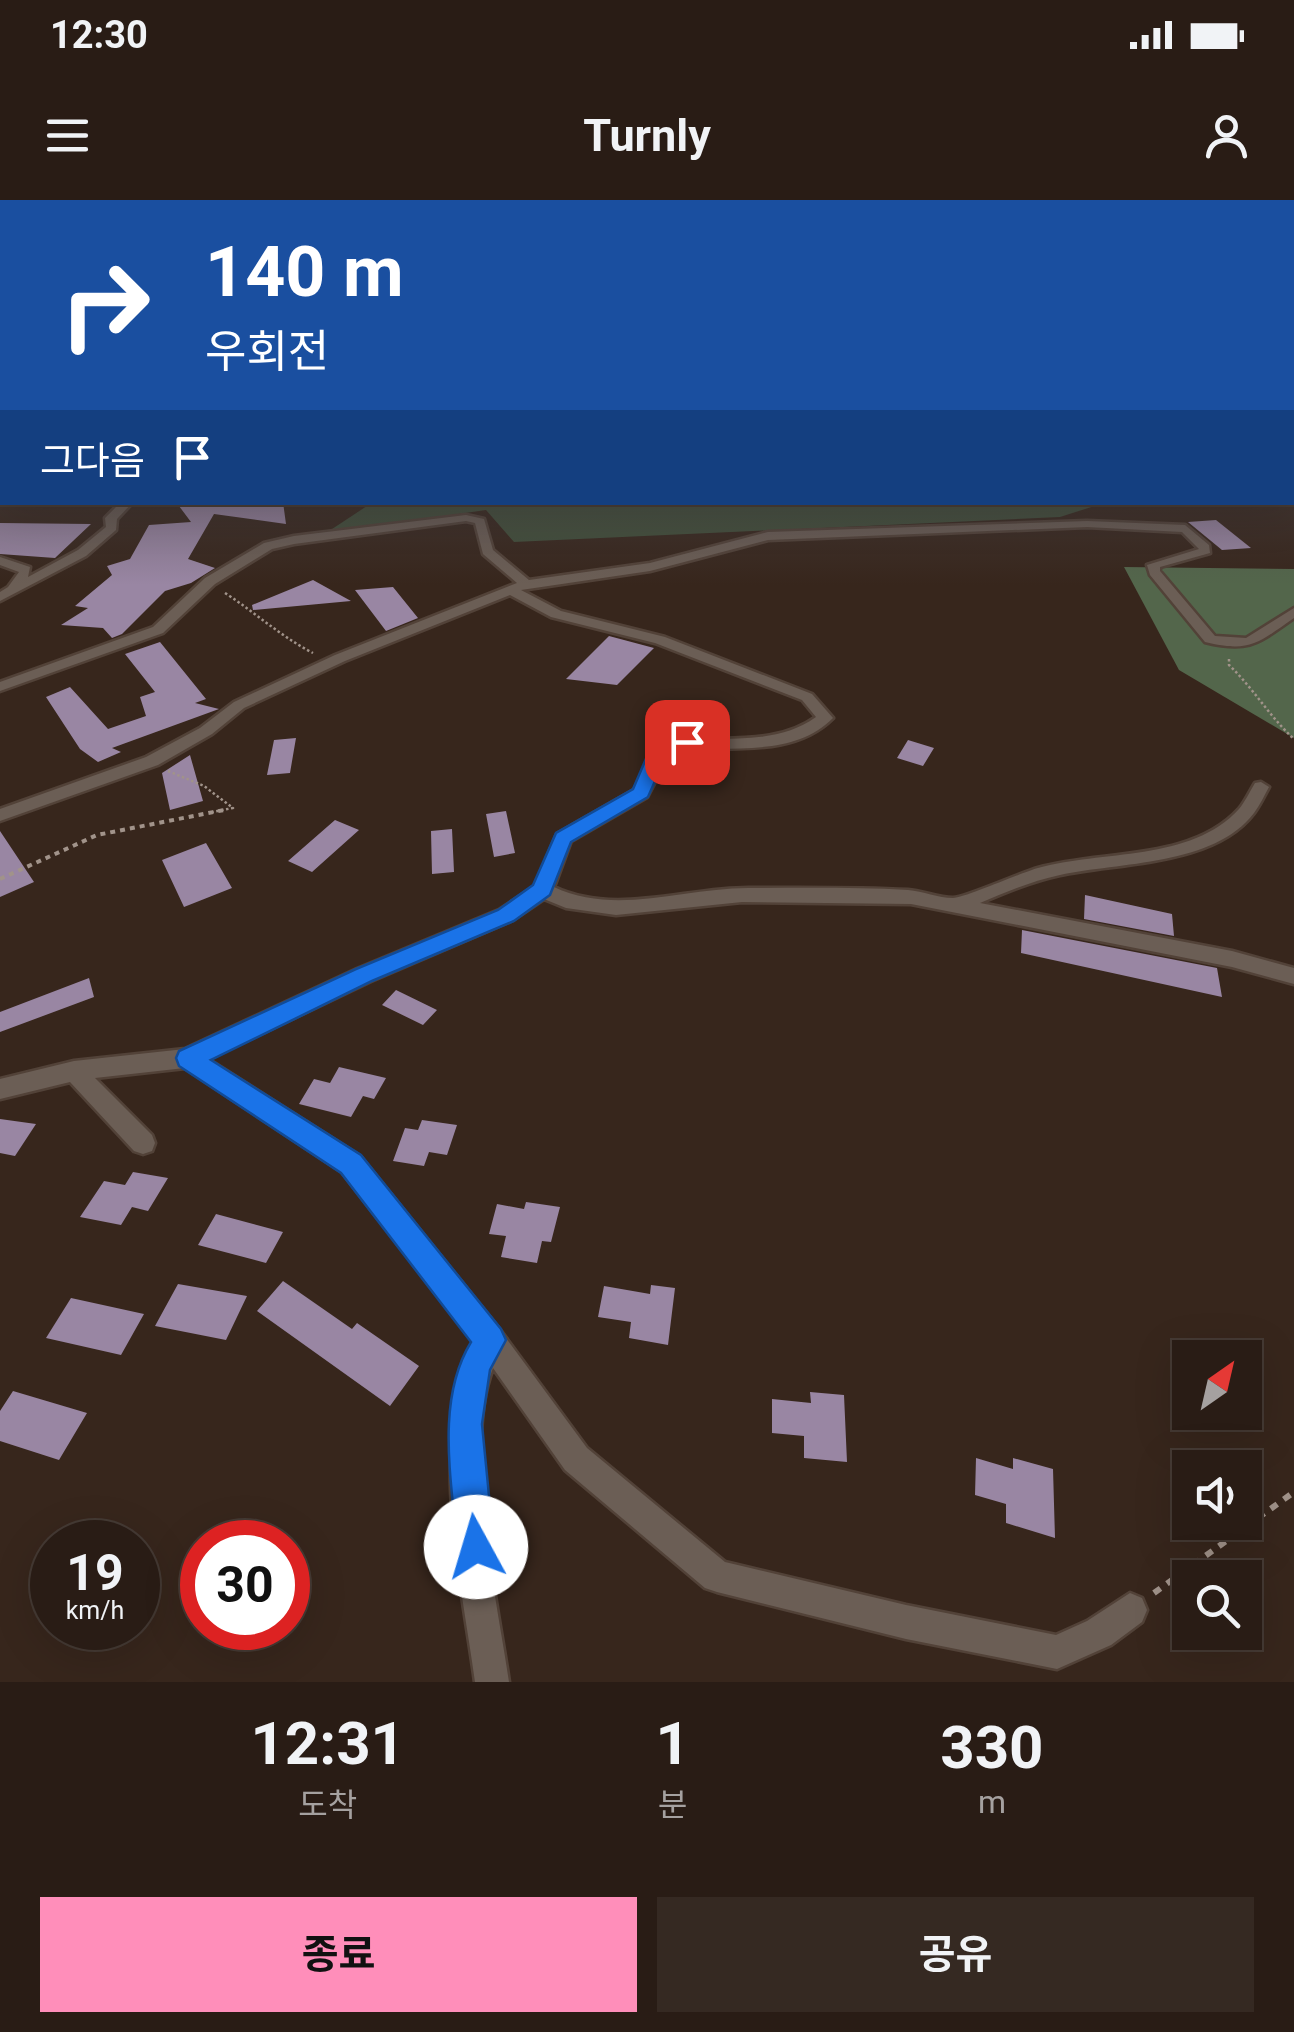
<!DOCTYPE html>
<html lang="ko">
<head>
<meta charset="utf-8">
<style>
  :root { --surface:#291c15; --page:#352922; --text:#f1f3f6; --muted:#a5a1a0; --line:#453a34; --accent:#ff8eba }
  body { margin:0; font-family:Roboto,"Noto Sans KR",sans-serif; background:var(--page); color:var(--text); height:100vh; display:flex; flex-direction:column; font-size:38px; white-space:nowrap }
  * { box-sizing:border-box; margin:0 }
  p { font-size:32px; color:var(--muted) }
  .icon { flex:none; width:55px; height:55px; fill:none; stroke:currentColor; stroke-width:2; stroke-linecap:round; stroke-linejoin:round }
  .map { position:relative; height:1482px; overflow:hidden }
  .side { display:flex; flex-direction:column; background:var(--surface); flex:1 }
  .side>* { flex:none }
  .guide { position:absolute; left:0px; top:0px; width:1295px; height:305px; box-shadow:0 10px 40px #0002,0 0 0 2px var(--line); background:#1a4fa0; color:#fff; overflow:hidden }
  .needle { width:65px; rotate:34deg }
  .controls { position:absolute; left:1172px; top:1140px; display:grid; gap:20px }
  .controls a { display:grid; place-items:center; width:90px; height:90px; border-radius:0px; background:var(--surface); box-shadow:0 10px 40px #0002,0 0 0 2px var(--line); font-size:50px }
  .speed { position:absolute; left:30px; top:1320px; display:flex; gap:20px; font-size:50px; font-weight:700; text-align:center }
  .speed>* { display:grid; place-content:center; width:130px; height:130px; border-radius:50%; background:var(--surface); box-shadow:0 10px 40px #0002,0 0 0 2px var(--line); line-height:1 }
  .speed small { font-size:25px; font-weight:400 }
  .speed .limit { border:15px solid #d22; background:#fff; color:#111 }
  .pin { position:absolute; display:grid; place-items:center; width:85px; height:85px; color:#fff; margin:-42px; border-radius:20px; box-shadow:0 5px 15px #0006 }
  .me { position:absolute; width:110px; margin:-55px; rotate:354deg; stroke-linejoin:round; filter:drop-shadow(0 0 8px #0008) }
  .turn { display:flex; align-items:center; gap:35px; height:210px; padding:0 40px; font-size:45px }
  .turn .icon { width:130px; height:130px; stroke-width:2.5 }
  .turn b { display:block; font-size:70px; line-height:85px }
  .then { display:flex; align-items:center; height:95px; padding:0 40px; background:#0003; gap:20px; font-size:38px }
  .eta { display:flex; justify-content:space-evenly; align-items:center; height:170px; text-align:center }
  .eta b { font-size:60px; font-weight:700; line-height:70px }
  .primary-button { display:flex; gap:20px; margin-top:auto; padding:20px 40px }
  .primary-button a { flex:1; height:115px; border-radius:0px; background:var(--accent); color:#111; font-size:40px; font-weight:700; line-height:115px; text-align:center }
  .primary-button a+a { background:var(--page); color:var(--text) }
  .status { display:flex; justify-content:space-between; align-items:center; height:70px; padding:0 50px; background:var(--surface); direction:ltr }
  .status svg { height:28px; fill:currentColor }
  header { display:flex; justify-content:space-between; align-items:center; height:130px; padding:0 40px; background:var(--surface); font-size:45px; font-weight:700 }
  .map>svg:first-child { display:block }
</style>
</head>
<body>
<div class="status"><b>12:30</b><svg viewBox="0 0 49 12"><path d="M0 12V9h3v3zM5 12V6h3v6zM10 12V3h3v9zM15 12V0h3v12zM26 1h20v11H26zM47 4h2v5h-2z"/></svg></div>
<header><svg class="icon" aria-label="menu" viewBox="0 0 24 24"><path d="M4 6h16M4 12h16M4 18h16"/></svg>Turnly<svg class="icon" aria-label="person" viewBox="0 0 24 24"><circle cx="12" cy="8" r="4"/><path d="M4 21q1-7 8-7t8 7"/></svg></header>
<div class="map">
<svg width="1294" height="1482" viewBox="0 0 1294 1482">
  <rect width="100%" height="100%" fill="#37261c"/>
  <!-- green -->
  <path fill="#414f3a" d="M373 302 1104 303 1060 317 514 342 486 310 326 333Z"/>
  <!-- forest -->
  <path fill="#53664b" d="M1124 367 1294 369V538L1179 470Z"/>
  <!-- building -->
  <path fill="#9986a3" d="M176 302H283L286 324 214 314 188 359 215 368 191 383 165 391 122 434 112 438 103 428 61 425 88 408 75 406 112 375 107 366 130 359 149 325 191 322Z
    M1216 320 1251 348 1222 350 1188 322Z
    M0 323 91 324 55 358 0 354Z
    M313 380 351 401 253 410 252 405Z
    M393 387 418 418 386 431 355 390Z
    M609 436 654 448 617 485 566 479Z
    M160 442 206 499 195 503 219 509 112 548 121 552 98 562 80 549 46 497 70 487 108 529 146 516 140 497 155 492 125 454Z
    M296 538 290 573 267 575 274 540Z
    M908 540 934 548 923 566 897 558Z
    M190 555 203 601 170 610 162 573Z
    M506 611 515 653 494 657 486 614Z
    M335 620 359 630 312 672 288 661Z
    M452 629 454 672 432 674 431 631Z
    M0 631 34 682 0 697Z
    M206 643 232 688 184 707 162 660Z
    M1085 695 1172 714 1174 736 1084 719Z
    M1022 730 1217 768 1222 797 1021 753Z
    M89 778 94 797 0 832V812Z
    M396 790 437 810 423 825 382 805Z
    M339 867 386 878 374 899 363 896 351 917 299 904 314 879 330 883Z
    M0 919 36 924 15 956 0 953Z
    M422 920 457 925 447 955 429 952 424 966 393 961 405 928 418 930Z
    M133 972 168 978 148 1011 132 1007 121 1025 80 1017 104 981 125 985Z
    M526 1002 560 1007 551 1042 542 1041 537 1063 501 1057 506 1036 489 1034 497 1004 524 1009Z
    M216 1014 283 1032 266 1063 198 1045Z
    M283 1081 352 1129 357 1123 419 1166 390 1206 257 1111Z
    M178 1084 247 1096 226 1140 155 1126Z
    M651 1085 675 1088 668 1145 629 1138 631 1122 598 1117 604 1086 650 1094Z
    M71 1098 144 1114 121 1155 46 1138Z
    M13 1191 87 1213 59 1260 0 1241V1211Z
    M810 1192 844 1195 847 1262 804 1258V1236L772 1233V1199L811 1203Z
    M976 1258 1013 1269V1258L1053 1269 1055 1338 1006 1323V1304L975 1295Z"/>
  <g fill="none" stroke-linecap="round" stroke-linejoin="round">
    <!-- street casing -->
    <g stroke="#524238" stroke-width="5">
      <path id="street" d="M2 186V192L0 193V187Z
        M121 302H133L117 319 116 330 86 356 0 401V392L8 387 19 372 0 365V357L30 367 28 377 78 350 106 327 105 318Z
        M466 315 484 319 493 350 529 380 650 363 768 332 1087 321 1185 325 1209 345 1210 353 1160 367V371L1215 436 1246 438 1294 408V418C1258 443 1250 453 1205 442L1150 375 1147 365 1199 349 1182 332 1087 327 768 340 650 371 521 390 561 411 665 437 812 494 833 518C791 560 724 544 671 551L647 597 571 641 554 687C615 716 684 688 748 688 801 688 855 687 908 690 923 691 938 698 953 698 965 698 1020 673 1038 668 1101 650 1191 662 1239 609 1245 602 1250 591 1255 583L1261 582 1269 587C1264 596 1260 605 1254 613 1214 666 1119 662 1060 675 1032 681 1006 692 980 703L1232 751 1294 768V784L1232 767 911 704 742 702 616 715 566 708 544 699 513 720 371 781 208 859 360 956 500 1130 587 1248 725 1362 906 1405 1056 1435 1087 1421 1130 1393 1142 1398 1147 1410 1142 1422 1111 1445 1057 1469 906 1439 717 1392 705 1388 565 1270 493 1168C462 1246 497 1399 509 1482H475C460 1372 429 1249 475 1143L342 972 185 868 95 878 152 935 155 943 152 951 143 954 134 951 70 882 0 899V879L74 861 185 849 357 769 499 710 535 686 557 634 634 590 659 544C712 532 770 550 816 517L802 500 655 443 551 417 510 395 345 461 244 508 212 534 158 565 0 621V609L146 557 200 528 234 502 335 455 517 383 483 354 475 323 466 321 294 344 272 349 215 384 163 433 0 491V482L153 427 205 378 264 343 294 336Z"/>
    </g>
    <!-- path-far2 -->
    <path stroke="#a1938a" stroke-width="2.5" stroke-dasharray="2.5 2.5" stroke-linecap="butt" d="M225 393C256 413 280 436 313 453
      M1229 459V465C1254 489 1269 516 1294 539
      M168 571 204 586 233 608 212 612"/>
    <!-- path-far1 -->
    <path stroke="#a1938a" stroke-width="4" stroke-dasharray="5 5" stroke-linecap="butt" d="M0 679 97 635 224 610"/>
    <!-- path -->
    <path stroke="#a1938a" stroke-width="6" stroke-dasharray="8 8" stroke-linecap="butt" d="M1154 1393 1294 1292"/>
    <!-- street -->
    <use href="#street" fill="#6b5e55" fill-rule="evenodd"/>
  </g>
  <!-- sky -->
  <linearGradient id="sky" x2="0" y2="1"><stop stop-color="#1e150f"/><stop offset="0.46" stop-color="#4d474b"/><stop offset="1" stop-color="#4d474b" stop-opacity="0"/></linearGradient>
  <rect width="1294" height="385" fill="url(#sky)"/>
  <!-- route -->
  <path fill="#1a73e8" stroke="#114b97" stroke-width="2.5" d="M687 537 696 542 666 556 648 597 571 642 550 695 514 721 372 781 211 860 361 955 501 1129 506 1140 490 1170 482 1224 494 1347 488 1360 476 1366 463 1360 457 1347C452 1281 435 1201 471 1142L341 973 179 866 176 858 179 851 356 769 498 710 533 685 556 633 633 589 648 554 659 543Z"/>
</svg>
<div class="controls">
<a><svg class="needle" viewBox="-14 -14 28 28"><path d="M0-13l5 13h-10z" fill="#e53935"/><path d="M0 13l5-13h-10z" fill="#a5a1a0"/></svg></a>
<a><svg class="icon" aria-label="sound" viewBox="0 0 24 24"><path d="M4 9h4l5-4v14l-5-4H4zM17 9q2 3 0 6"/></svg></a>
<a><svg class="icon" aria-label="search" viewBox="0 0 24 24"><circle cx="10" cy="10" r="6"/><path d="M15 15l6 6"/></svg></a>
</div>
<div class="speed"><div>19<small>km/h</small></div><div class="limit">30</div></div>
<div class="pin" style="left:687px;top:542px;background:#d93025"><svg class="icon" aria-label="arrive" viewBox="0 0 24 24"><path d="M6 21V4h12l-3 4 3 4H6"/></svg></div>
<svg class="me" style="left:476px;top:1347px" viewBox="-20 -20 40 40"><circle r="19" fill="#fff"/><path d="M0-13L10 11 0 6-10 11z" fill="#1a73e8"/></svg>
<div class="guide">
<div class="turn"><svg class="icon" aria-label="right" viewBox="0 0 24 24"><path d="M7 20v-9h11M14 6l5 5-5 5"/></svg><div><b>140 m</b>우회전</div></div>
<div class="then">그다음<svg class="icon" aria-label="arrive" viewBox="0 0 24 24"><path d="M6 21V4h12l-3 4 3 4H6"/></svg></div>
</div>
</div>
<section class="side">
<div class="eta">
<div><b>12:31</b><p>도착</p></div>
<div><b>1</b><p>분</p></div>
<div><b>330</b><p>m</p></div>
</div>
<div class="primary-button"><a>종료</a><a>공유</a></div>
</section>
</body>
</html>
